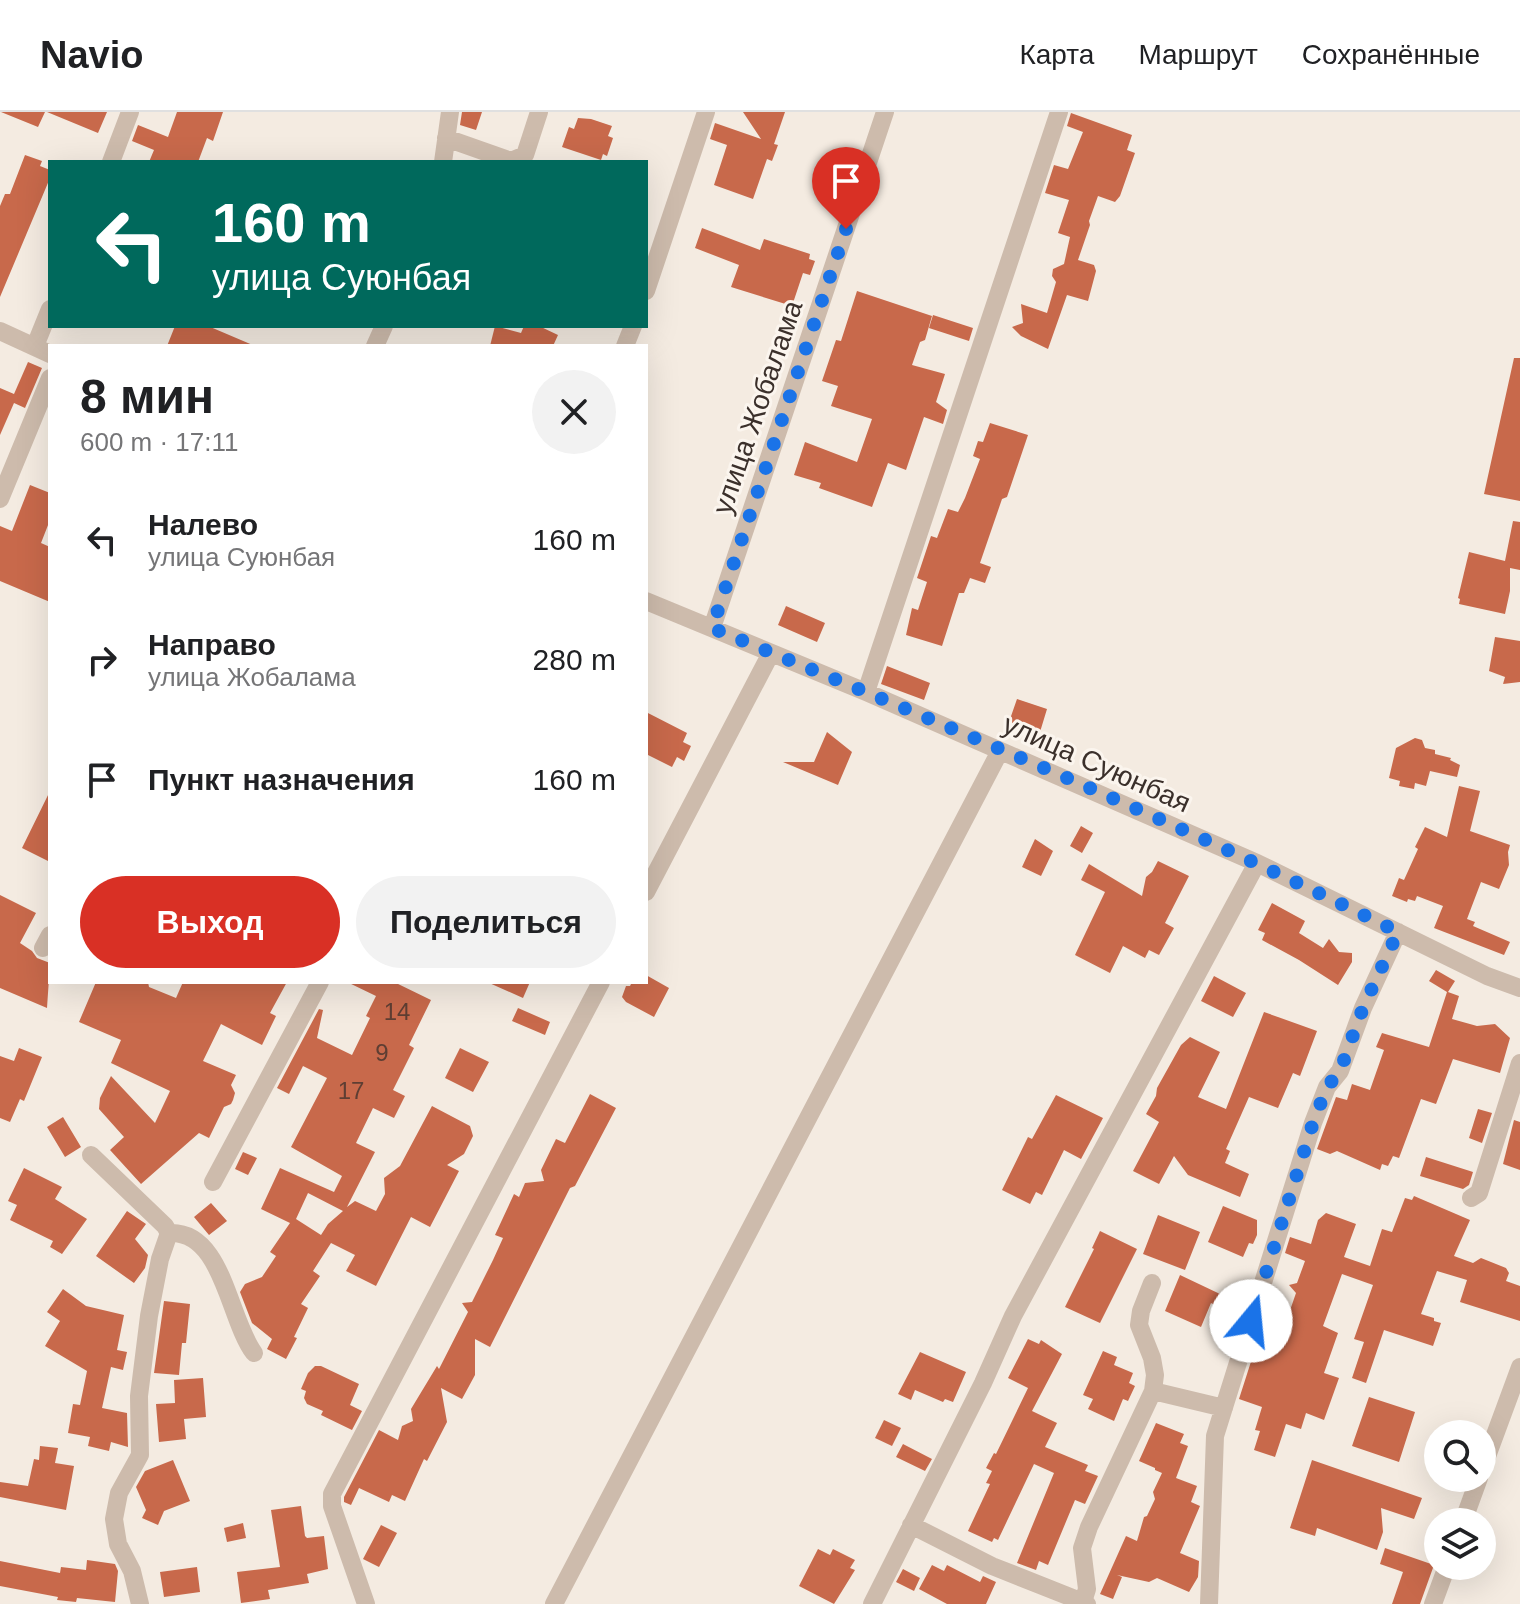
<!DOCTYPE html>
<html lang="ru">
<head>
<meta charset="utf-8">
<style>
  :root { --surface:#fff; --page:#f2f2f2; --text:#202124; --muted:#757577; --line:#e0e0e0; --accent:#d93025 }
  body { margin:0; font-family:Arial,sans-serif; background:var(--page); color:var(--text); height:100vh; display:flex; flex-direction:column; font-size:30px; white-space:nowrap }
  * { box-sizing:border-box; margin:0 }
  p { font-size:26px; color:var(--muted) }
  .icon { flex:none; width:44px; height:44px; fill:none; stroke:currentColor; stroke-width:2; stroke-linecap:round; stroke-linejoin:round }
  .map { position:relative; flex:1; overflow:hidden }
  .drawer { position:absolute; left:48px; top:232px; width:600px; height:640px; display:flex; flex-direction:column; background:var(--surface); border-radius:0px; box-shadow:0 8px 32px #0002 }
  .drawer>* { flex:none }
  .hud { position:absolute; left:48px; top:48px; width:600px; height:168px; border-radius:0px; box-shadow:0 8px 32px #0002; background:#00695c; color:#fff; overflow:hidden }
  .tools { position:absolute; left:1424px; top:1308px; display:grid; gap:16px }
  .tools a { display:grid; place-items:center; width:72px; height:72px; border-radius:50%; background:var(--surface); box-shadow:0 8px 32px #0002; font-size:40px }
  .pin { position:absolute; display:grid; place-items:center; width:68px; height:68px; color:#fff; margin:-82px -34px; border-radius:50% 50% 50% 0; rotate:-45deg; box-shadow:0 0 8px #0007 }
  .pin .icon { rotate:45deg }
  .me { position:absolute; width:88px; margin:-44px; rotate:17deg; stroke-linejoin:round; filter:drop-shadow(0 0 6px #0008) }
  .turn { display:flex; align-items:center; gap:28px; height:168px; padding:0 32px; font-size:36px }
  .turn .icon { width:104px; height:104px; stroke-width:2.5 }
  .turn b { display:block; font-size:56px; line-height:68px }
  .round { display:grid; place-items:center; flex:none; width:84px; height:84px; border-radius:42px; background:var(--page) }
  .summary { display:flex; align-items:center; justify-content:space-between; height:136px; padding:0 32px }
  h1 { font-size:48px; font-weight:700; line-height:60px }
  .button { display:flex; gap:16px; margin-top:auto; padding:16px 32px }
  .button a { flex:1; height:92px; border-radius:48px; background:var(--accent); color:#fff; font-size:32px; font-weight:700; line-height:92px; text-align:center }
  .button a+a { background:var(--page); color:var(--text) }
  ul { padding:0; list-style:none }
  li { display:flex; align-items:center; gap:24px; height:120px; padding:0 32px }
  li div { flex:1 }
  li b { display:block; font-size:30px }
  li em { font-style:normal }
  header { display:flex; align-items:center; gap:48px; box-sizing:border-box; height:112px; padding:0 40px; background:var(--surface); border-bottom:2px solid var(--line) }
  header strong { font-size:38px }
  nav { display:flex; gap:44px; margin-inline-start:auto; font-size:28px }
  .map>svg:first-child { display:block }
</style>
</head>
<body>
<header>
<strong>Navio</strong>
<nav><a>Карта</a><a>Маршрут</a><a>Сохранённые</a></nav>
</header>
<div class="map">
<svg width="1520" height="1492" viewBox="0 0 1520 1492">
  <rect width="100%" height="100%" fill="#f4ebe1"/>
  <!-- building -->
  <path fill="#c8694b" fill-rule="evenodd" d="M1 0H45L38 15Z
    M47 0H107L98 21Z
    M177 0H223L213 29 207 26 198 50H149L154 38 132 29 138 13 168 25Z
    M462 0H482L476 18 460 13Z
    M743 0H785L774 32 778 33 772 49 767 47 753 87 714 73 727 33 710 27 715 11 761 27Z
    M1071 1 1132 23 1127 38 1135 41 1120 84 1115 90 1098 84 1089 109 1090 113 1078 148 1094 153 1096 159 1088 189 1067 183 1048 237 1021 224 1012 215 1023 211 1021 192 1047 201 1056 170 1052 164 1053 157 1064 152 1070 125 1058 121 1069 88 1045 81 1054 53 1068 57 1083 20 1067 14Z
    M578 6 591 7 612 14 608 24 613 26 607 44 603 42 601 48 562 35 569 15 574 17Z
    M25 43 42 49 40 54 50 58V66L0 185V94L5 82H10Z
    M702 116 760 138 764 127 810 142 809 147 815 149 810 163 803 161 792 194 731 175 739 153 695 136Z
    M857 179 932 204 925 228 920 230 912 253 945 262 936 290 947 298 943 312 924 305 906 358 888 351 872 395 819 376 821 371 794 363 805 330 857 350 872 307 831 294 838 274 822 269 836 228 841 229Z
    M933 203 973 216 969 229 929 216Z
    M175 214H208L255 234H167Z
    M495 214 521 221 524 214H539L558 223 553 234H490Z
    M1514 246H1520V389L1484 382Z
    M28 250 42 256 25 296 14 291 0 323V276L14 282Z
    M990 311 1028 323 1007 385 1002 387 980 451 991 455 985 471 970 466 964 481H959L942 534 906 523 912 496 918 498 927 470 917 466 931 424 937 426 948 397 958 400 965 386 980 347 973 344 978 329 983 330Z
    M30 373 50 381V408L41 431 50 435V490L0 469V414L12 419Z
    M1513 409 1520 410V458L1510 456V479L1505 502 1459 492 1460 487 1458 486 1469 440 1505 449Z
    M786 494 825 511 817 530 778 513Z
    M1495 525 1520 529V570L1503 572 1505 565 1489 559Z
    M887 554 930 571 924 588 881 572Z
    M1017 587 1047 597 1040 620 1009 610Z
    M646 600 687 621 683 630 691 634 684 649 677 645 672 655 646 642Z
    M827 620 852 640 838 673 783 650H814Z
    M1415 626 1422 628 1425 636 1435 638V642L1451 646 1450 648 1460 653 1457 665 1430 659 1426 674 1415 671 1414 677 1399 674 1400 669 1389 666 1396 636Z
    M1459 674 1480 679 1470 719 1510 733 1508 740 1509 753 1499 777 1481 770 1467 807 1475 810 1473 814 1510 830 1504 843 1434 816 1443 794 1417 784 1415 789 1408 787 1407 790 1392 784 1399 766 1404 768 1418 737 1415 735 1425 715 1447 725Z
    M50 679V750L22 736Z
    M1081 714 1093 721 1082 741 1070 734Z
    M1035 727 1053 739 1041 764 1022 755Z
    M1158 749 1189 764 1165 811 1174 816 1159 843 1149 838 1145 846 1123 834 1110 861 1075 843 1105 780 1081 768 1089 752 1142 784 1146 765 1152 760Z
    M0 783 36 801 20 831 32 839 37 846 50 851 47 896 0 876Z
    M1272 791 1305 809 1299 821 1323 836 1329 827 1339 840 1352 841V850L1338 873 1299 848 1262 828 1265 821 1258 818Z
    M1436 858 1455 869 1448 880 1459 884 1452 907 1477 914 1495 912 1510 926 1500 961 1453 947 1436 992 1421 987 1399 1046 1393 1044 1388 1054 1382 1052 1380 1058 1337 1039 1330 1042 1317 1037 1336 985 1347 988 1352 972 1370 978 1384 938 1376 935 1382 921 1429 935 1447 880 1429 869Z
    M646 863 669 876 654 905 626 890 622 885 626 874H630L632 870H646Z
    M1214 864 1246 881 1233 905 1201 889Z
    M96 870H148L149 875 176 886 183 870H287L270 901 276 904 262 933 221 912 203 949 236 963 231 973 235 981 233 988 231 992 224 995 209 1026 199 1021 141 1072 110 1038 124 1025 99 997 100 986 111 964 155 1011 170 979 111 951 121 928 79 910Z
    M347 870H394L431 888 409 933 414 936 393 978 405 984 394 1006 373 996 356 1031 375 1040 347 1095 355 1089 376 1099 385 1082 384 1066 400 1054 432 994 470 1014 473 1024 464 1042 447 1053 459 1059 430 1115 411 1105 376 1174 346 1159 355 1143 331 1131 313 1159 320 1164 301 1192 308 1196 294 1225 297 1226 286 1247 267 1237 272 1227 252 1211 240 1180 245 1172 262 1165 276 1144 270 1140 290 1111 261 1097 280 1056 334 1080 342 1064 291 1035 327 966 303 954 289 982 277 976 319 897 323 898 317 926 352 943 370 906 366 904 376 884ZM308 1081 343 1099 328 1112 321 1123 296 1107Z
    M487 870H530L523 886Z
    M518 896 550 910 545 923 512 909Z
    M1264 900 1317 919 1300 964 1293 961 1278 996 1249 985 1226 1037 1230 1039 1225 1051 1249 1062 1240 1085 1188 1063 1174 1044 1159 1072 1133 1059 1159 1010 1146 1002 1156 984 1157 976 1181 933 1190 925 1220 940 1198 985 1226 997Z
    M19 936 42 945 24 989 20 987 10 1010 0 1006V944L14 949Z
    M460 936 489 950 473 980 445 966Z
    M590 982 616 996 575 1074 570 1076 490 1235 475 1227V1263L462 1287 441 1276 447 1310 427 1349 424 1347 405 1389 392 1383 389 1390 359 1376 351 1393 344 1390V1385L379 1318 398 1328 402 1314 413 1309 411 1297 437 1254 439 1257 468 1200 462 1191 472 1190 493 1148 503 1126 495 1123 514 1082 519 1085 525 1071 544 1069 541 1058 556 1027 565 1031Z
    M1056 983 1103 1006 1081 1047 1064 1038 1042 1083 1036 1080 1030 1092 1002 1078 1028 1025 1032 1027Z
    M1478 997 1492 1001 1482 1031 1469 1026Z
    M63 1005 81 1035 65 1045 47 1015Z
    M1514 1008 1520 1010V1058L1503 1052Z
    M243 1040 257 1046 248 1063 235 1057Z
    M1426 1045 1473 1060 1469 1073 1463 1077 1420 1064Z
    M24 1056 62 1075 55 1087 87 1107 62 1142 50 1135 53 1129 10 1108 17 1093 8 1089Z
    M1414 1084 1470 1108 1454 1144 1473 1151 1481 1146 1506 1156 1509 1161 1506 1169 1520 1174V1209L1460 1190 1467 1168 1437 1159 1421 1202 1434 1206V1209L1441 1211 1433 1234 1384 1218 1366 1271 1352 1266 1364 1230 1354 1227 1373 1173 1342 1162 1323 1214 1338 1221 1324 1261 1339 1266 1324 1308 1306 1301 1301 1317 1286 1312 1275 1345 1254 1338 1260 1319 1255 1318 1262 1295 1239 1287 1265 1206 1285 1213 1296 1181 1289 1173 1297 1171 1305 1149 1285 1141 1290 1125 1311 1132 1318 1108 1326 1101 1356 1112 1344 1145 1370 1154 1382 1117 1392 1120 1405 1086 1412 1088Z
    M211 1091 227 1109 209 1123 194 1105Z
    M1223 1094 1257 1108V1123L1253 1132 1249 1131 1243 1145 1208 1130Z
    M127 1099 146 1112 135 1127 148 1143 145 1156 134 1171 96 1144Z
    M1158 1103 1200 1120 1185 1158 1143 1142Z
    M1100 1119 1137 1137 1100 1211 1065 1195 1094 1137 1092 1136Z
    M1180 1163 1220 1182 1216 1194 1211 1191 1201 1215 1165 1199Z
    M63 1177 86 1194 124 1203 117 1238 127 1240 123 1258 111 1255 102 1296 127 1301 128 1335 111 1330 109 1339 88 1334 90 1325 68 1321 73 1292 80 1293 87 1259 45 1234 60 1209 47 1200Z
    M164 1189 190 1192 186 1231H182L179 1263 154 1261Z
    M1028 1227 1039 1232 1041 1228 1062 1242 1032 1299 1057 1311 1045 1335 1088 1353 1085 1359 1098 1364 1085 1392 1075 1388 1048 1453 1039 1449 1036 1458 1017 1451 1054 1361 1034 1352 998 1428 994 1426 992 1430 968 1419 990 1372 986 1371 992 1359 986 1356 994 1341 996 1342 1028 1276 1008 1266Z
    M1103 1239 1117 1245 1114 1253 1133 1261 1129 1271 1135 1274 1128 1289 1123 1287 1114 1309 1088 1297 1093 1287 1083 1283Z
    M920 1240 966 1260 953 1290 945 1287 943 1290 915 1278 911 1288 898 1282Z
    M315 1254H321L359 1272 350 1293 362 1299 352 1318 321 1303 323 1299 307 1292 304 1286 306 1279 301 1277 308 1261Z
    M203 1266 206 1305 184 1307 186 1327 159 1330 156 1292 175 1291 174 1268Z
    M1369 1285 1415 1300 1399 1350 1352 1334Z
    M884 1308 901 1316 892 1334 875 1326Z
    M1156 1311 1184 1322 1180 1331 1188 1334 1176 1366 1197 1374 1191 1390 1200 1394 1180 1441 1199 1449 1198 1465 1189 1480 1157 1466 1149 1470 1117 1463 1122 1465 1113 1487 1100 1482 1126 1424 1137 1429 1144 1405 1147 1404 1155 1387 1153 1380 1162 1361 1155 1358V1356L1139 1349Z
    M903 1332 932 1347 925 1359 896 1345Z
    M40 1334 58 1336 55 1351 74 1354 66 1398 0 1385V1370L28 1374 34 1347 39 1348Z
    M173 1348 190 1389 164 1399 158 1413 142 1406 146 1398 136 1375 145 1359Z
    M1312 1348 1422 1386 1414 1407 1381 1396 1383 1420 1377 1438 1317 1416 1315 1424 1290 1416Z
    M301 1394 305 1424 307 1426 324 1424 328 1457 307 1462 309 1471 268 1478 270 1487 241 1491 237 1460 280 1455 271 1398Z
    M243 1411 246 1426 227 1430 224 1416Z
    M381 1413 397 1421 379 1455 363 1447Z
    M1385 1436 1434 1453 1420 1492H1392L1403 1460 1380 1452Z
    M818 1437 830 1443 833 1437 855 1448 850 1456 855 1458 834 1492 799 1474Z
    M87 1448 115 1452 118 1459 115 1490 77 1486 76 1490 57 1488 58 1485 0 1474V1449L60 1461 61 1455 86 1458Z
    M932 1453 944 1459 947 1453 980 1470 983 1464 996 1470 986 1492H947L919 1477Z
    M197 1455 200 1480 164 1485 160 1460Z
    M903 1457 920 1466 914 1479 896 1470Z"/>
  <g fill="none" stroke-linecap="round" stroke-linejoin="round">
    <!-- minor -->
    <path stroke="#cdbbac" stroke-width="18" d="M446 26 511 49 525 43 539 0
      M111 50 130 0
      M443 50 450 0
      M646 179 706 0
      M0 219 50 242
      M35 234 50 197
      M375 234 384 214
      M625 234 633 214
      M0 387 50 266
      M646 489 866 580 1257 751 1487 864 1520 876
      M712 516 885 0
      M866 580 1059 0
      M646 780 771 541
      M43 836 50 823
      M91 1043 165 1114 169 1121 160 1147 149 1204 139 1284 140 1343 119 1381 114 1407 118 1432 132 1459 140 1492
      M213 1070 320 870
      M1471 1086 1479 1081 1520 951
      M169 1121C223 1118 228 1206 254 1241
      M1152 1171 1141 1199 1139 1213 1152 1246 1155 1263 1153 1279
      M1482 1358 1520 1255
      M1463 1410 1479 1366
      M911 1413 992 1454 1083 1490
      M366 1492 332 1394V1382L601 870
      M554 1492 1000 639
      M872 1492 983 1271 1013 1204 1257 751
      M1087 1492 1083 1490 1087 1477 1082 1436 1089 1415 1153 1279 1224 1296
      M1209 1492 1215 1324 1313 1011 1327 975 1340 959 1363 896 1398 820
      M1433 1492 1447 1454"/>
  </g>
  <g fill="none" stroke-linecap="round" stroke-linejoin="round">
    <!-- route -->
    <path stroke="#1a73e8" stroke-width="14" stroke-dasharray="0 25.2" d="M846 117 712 516C943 612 1174 708 1398 820L1363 896 1340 959 1327 975 1313 1011 1251 1209"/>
  </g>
  <g text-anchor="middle" stroke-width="6" stroke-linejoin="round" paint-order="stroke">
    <!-- number labels -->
    <g font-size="24" fill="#5e3e33">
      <text x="397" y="908">14</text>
      <text x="382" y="949">9</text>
      <text x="351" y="987">17</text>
    </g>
    <!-- street labels -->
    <g font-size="28" fill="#3b302b" stroke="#fbf5ee">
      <text transform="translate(757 295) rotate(-71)" y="10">улица Жобалама</text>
      <text transform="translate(1097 651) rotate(24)" y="10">улица Суюнбая</text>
    </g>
  </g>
</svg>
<div class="tools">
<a><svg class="icon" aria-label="search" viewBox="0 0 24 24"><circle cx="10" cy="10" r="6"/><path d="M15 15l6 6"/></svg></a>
<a><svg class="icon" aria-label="layers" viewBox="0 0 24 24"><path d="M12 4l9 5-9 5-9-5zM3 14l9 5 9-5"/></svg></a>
</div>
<div class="pin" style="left:846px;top:117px;background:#d93025"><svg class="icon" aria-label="arrive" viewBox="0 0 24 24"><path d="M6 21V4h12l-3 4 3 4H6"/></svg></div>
<svg class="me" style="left:1251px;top:1209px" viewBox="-20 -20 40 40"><circle r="19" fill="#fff"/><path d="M0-13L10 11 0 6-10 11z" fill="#1a73e8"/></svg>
<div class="hud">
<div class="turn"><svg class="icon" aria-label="left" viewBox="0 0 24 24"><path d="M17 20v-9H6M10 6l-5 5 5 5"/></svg><div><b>160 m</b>улица Суюнбая</div></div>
</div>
<section class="drawer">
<div class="summary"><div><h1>8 мин</h1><p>600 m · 17:11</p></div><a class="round"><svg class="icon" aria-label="close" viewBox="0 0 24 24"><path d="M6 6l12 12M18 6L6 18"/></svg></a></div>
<ul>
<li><svg class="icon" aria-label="left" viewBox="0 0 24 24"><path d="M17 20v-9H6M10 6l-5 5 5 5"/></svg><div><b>Налево</b><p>улица Суюнбая</p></div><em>160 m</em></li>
<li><svg class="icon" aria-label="right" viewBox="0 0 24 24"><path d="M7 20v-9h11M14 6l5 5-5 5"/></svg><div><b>Направо</b><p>улица Жобалама</p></div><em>280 m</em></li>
<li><svg class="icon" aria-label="arrive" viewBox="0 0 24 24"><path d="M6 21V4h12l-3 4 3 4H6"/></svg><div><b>Пункт назначения</b></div><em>160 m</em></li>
</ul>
<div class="button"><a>Выход</a><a>Поделиться</a></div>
</section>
</div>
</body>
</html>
